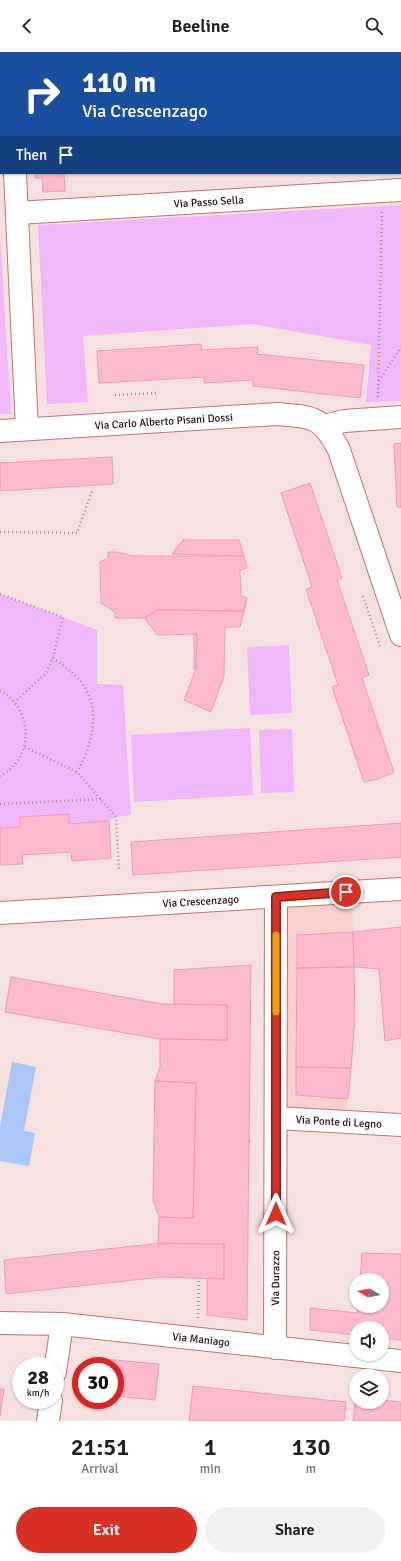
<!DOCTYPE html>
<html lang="en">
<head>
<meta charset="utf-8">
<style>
  :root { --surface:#fff; --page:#f2f2f2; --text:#202124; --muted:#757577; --accent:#d93025 }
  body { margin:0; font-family:Signika,sans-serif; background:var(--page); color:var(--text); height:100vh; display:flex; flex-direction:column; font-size:15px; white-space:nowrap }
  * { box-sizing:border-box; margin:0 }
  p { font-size:13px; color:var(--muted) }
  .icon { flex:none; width:22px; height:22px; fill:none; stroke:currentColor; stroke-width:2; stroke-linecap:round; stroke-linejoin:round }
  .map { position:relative; height:1369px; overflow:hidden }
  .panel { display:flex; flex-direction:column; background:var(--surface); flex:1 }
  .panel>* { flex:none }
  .top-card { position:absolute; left:0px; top:0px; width:401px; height:122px; box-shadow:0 1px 3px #0004; background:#1a4fa0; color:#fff; overflow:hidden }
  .needle { width:26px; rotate:280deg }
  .controls { position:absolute; left:349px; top:1221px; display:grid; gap:8px }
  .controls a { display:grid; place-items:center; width:40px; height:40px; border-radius:50%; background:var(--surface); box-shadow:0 1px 3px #0004; font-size:20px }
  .speed { position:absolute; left:12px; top:1305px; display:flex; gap:8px; font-size:20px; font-weight:700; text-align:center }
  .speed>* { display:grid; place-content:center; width:52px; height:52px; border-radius:50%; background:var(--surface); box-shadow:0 1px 3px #0004; line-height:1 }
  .speed small { font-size:10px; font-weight:400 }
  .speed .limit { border:6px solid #d22; background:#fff; color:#111 }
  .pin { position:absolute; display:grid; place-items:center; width:34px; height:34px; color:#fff; margin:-17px; border:2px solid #fff; border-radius:50%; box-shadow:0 1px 4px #0007 }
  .me { position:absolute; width:44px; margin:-22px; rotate:0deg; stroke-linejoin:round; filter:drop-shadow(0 0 3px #0008) }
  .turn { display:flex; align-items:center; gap:14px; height:84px; padding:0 16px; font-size:18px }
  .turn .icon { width:52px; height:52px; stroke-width:2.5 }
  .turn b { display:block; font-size:28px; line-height:34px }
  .then { display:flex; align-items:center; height:38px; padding:0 16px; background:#0003; gap:8px; font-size:15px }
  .eta { display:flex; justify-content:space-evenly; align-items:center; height:68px; text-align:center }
  .eta b { font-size:24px; font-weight:600; line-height:28px }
  .action { display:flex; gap:8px; margin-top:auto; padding:8px 16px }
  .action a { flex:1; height:46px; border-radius:24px; background:var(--accent); color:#fff; font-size:16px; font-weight:600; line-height:46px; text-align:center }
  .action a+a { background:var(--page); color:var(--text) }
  header { display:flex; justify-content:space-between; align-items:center; height:52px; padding:0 16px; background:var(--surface); font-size:18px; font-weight:600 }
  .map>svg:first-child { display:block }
</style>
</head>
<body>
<header><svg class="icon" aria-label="back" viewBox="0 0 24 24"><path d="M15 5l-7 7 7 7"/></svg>Beeline<svg class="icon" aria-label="search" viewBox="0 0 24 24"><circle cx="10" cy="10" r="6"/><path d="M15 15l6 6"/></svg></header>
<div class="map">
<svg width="401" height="1369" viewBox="0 0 401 1369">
  <rect width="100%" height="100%" fill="#f5e1e0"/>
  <!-- built -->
  <path fill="#fad0ce" d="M352 850 355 966 346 1067 278 1063V856Z"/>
  <!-- green -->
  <path fill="#f0b7fa" d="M0 0H401V51L400 1H1L0 92Z
    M401 153V349L366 350 371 293 252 272 83 284 88 350 47 352 38 173Z
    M0 183 11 362H0Z
    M0 542 97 578V632L123 633 131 763 116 765 109 769 69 772 68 762 20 765V775L0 776Z
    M289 593 292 661 250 663 247 595Z
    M250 676 253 743 134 750 131 683Z
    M292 677 294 740 261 741 259 678Z"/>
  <!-- water -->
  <path fill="#aac6f8" d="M12 1010 36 1015 24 1079 35 1081 29 1114 0 1109V1075Z"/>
  <!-- building -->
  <path fill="#fcbbcc" stroke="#f39bb4" d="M400 71H401L400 102Z
    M35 121H75L64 122 65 139 43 140 42 126H35Z
    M201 292 202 298 258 295 257 302 364 313 360 346 253 334V328L204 331V325L99 331 97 299Z
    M401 391V455H397L394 392Z
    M112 405 113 432 0 439V411Z
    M310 431 342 526 337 528 369 623 362 626 394 720 378 727 364 730 332 635 338 633 306 537 312 535 281 441Z
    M183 488H239L244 504 172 502Z
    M108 500H117L133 504H244L247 516 240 518 241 544 247 546 244 559 157 558 145 566H115V560L101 551 100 510 108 506Z
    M157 558 244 559 240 575H225L224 624 211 660 184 648 196 617 197 582 157 583 145 566Z
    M194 582H197L196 617H194Z
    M69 762V772L109 769 111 806 72 809 71 800 22 803 23 812 0 813V776L20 775V765Z
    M401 771V805L133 823 131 790Z
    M401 875V986L385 989 379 917 354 915 353 880Z
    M353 880 354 915 297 916V883Z
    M251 913 249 1089 247 1268 207 1263V1226L224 1227V1192H158L159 1165 193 1166 196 1031 155 1029 160 1015V987L227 988V953L174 952V918Z
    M354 915 355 966 351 1016 296 1015 297 916Z
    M11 925 162 952 227 953V988L160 987 5 960Z
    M296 1015 351 1016 348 1047 296 1043Z
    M155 1029 196 1031 193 1166 159 1165 153 1148Z
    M162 1191 224 1192V1227L162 1225 6 1242 4 1208Z
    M362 1201 401 1202V1288L382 1286V1276H356V1283L310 1278V1256L357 1261 358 1254H382V1228H360Z
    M103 1307 159 1312 155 1348 115 1344V1314H103Z
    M193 1334 346 1350 344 1369H189Z
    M0 1337H4L0 1364Z
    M356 1345V1350H382V1348L401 1350V1369H353Z"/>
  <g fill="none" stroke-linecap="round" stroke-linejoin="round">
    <!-- minor casing -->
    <g stroke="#c87170" stroke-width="24">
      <g id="minor">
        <path d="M378 1 379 0"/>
        <path d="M15 121 27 377"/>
        <path id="s1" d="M17 161 401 138"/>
        <path d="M325 374 344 369 401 365"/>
        <path id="s2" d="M0 379 278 362C314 365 322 365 339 398L401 583"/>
        <path id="s3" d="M0 861 401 837"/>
        <path id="s4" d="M276 1066 401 1073"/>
        <path id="s5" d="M0 1271 62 1272 401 1309"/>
        <path id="s6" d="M275 1296 276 845"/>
        <path d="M55 1320 62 1272"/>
        <path d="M48 1369 51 1348"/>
      </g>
    </g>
    <!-- path -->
    <path stroke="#ae9595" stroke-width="2.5" stroke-dasharray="1 3" stroke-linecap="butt" d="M190 0V1
      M239 1 240 0
      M379 329 401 295
      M115 343 158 341
      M378 345 382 160
      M0 480 77 481 92 439
      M0 542 63 565 53 606 46 621 15 650
      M363 544 380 594
      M53 606C65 615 79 624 86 638 101 664 90 697 77 720
      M0 639C7 641 14 649 18 655 33 680 26 710 0 724
      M25 695 77 720 116 765 119 819
      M0 752 102 747
      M249 1089H252
      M198 1266 199 1226"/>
    <!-- minor -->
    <use href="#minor" stroke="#fff" stroke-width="22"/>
  </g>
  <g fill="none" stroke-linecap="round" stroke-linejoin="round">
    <!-- route casing -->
    <g stroke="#8d1f18" stroke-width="10">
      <path id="route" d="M276 1162V845L346 840"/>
    </g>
    <!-- route -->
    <use href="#route" stroke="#d93025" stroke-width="7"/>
    <!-- slow -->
    <path stroke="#f59e0b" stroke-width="7" d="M276 960V883"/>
  </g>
  <g text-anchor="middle" stroke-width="3.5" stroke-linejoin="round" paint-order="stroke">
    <!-- street labels -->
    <g font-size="11" fill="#2c0b0c" stroke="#f3f3f3">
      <text dy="4" stroke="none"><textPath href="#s1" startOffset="192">Via Passo Sella</textPath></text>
      <text dy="4" stroke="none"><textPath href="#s2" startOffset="164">Via Carlo Alberto Pisani Dossi</textPath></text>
      <text dy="4" stroke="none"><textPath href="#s3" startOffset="201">Via Crescenzago</textPath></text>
      <text dy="4" stroke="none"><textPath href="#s4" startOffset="63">Via Ponte di Legno</textPath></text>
      <text dy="4" stroke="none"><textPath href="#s6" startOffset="70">Via Durazzo</textPath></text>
      <text dy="4" stroke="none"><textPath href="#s5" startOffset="202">Via Maniago</textPath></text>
    </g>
  </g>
</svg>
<div class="controls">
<a><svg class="needle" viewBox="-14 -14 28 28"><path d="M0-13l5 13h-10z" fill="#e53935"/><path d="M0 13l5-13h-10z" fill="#757577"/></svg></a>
<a><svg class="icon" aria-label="sound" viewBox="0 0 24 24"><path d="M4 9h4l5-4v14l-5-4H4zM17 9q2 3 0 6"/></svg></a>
<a><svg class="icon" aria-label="layers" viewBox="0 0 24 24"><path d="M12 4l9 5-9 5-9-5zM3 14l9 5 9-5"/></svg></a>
</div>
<div class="speed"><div>28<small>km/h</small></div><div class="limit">30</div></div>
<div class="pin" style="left:346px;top:840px;background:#d93025"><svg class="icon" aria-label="arrive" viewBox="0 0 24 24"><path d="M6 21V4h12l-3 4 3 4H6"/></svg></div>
<svg class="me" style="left:276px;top:1162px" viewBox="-20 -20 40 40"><path d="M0-17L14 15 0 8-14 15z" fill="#d93025" stroke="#fff" stroke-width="4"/></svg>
<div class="top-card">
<div class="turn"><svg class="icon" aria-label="right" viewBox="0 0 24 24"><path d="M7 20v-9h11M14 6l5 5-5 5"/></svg><div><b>110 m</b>Via Crescenzago</div></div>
<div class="then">Then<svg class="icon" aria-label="arrive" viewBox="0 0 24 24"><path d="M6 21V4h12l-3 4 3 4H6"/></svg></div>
</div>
</div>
<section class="panel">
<div class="eta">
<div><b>21:51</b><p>Arrival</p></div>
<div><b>1</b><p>min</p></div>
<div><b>130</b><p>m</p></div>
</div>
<div class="action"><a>Exit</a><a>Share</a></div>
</section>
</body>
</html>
